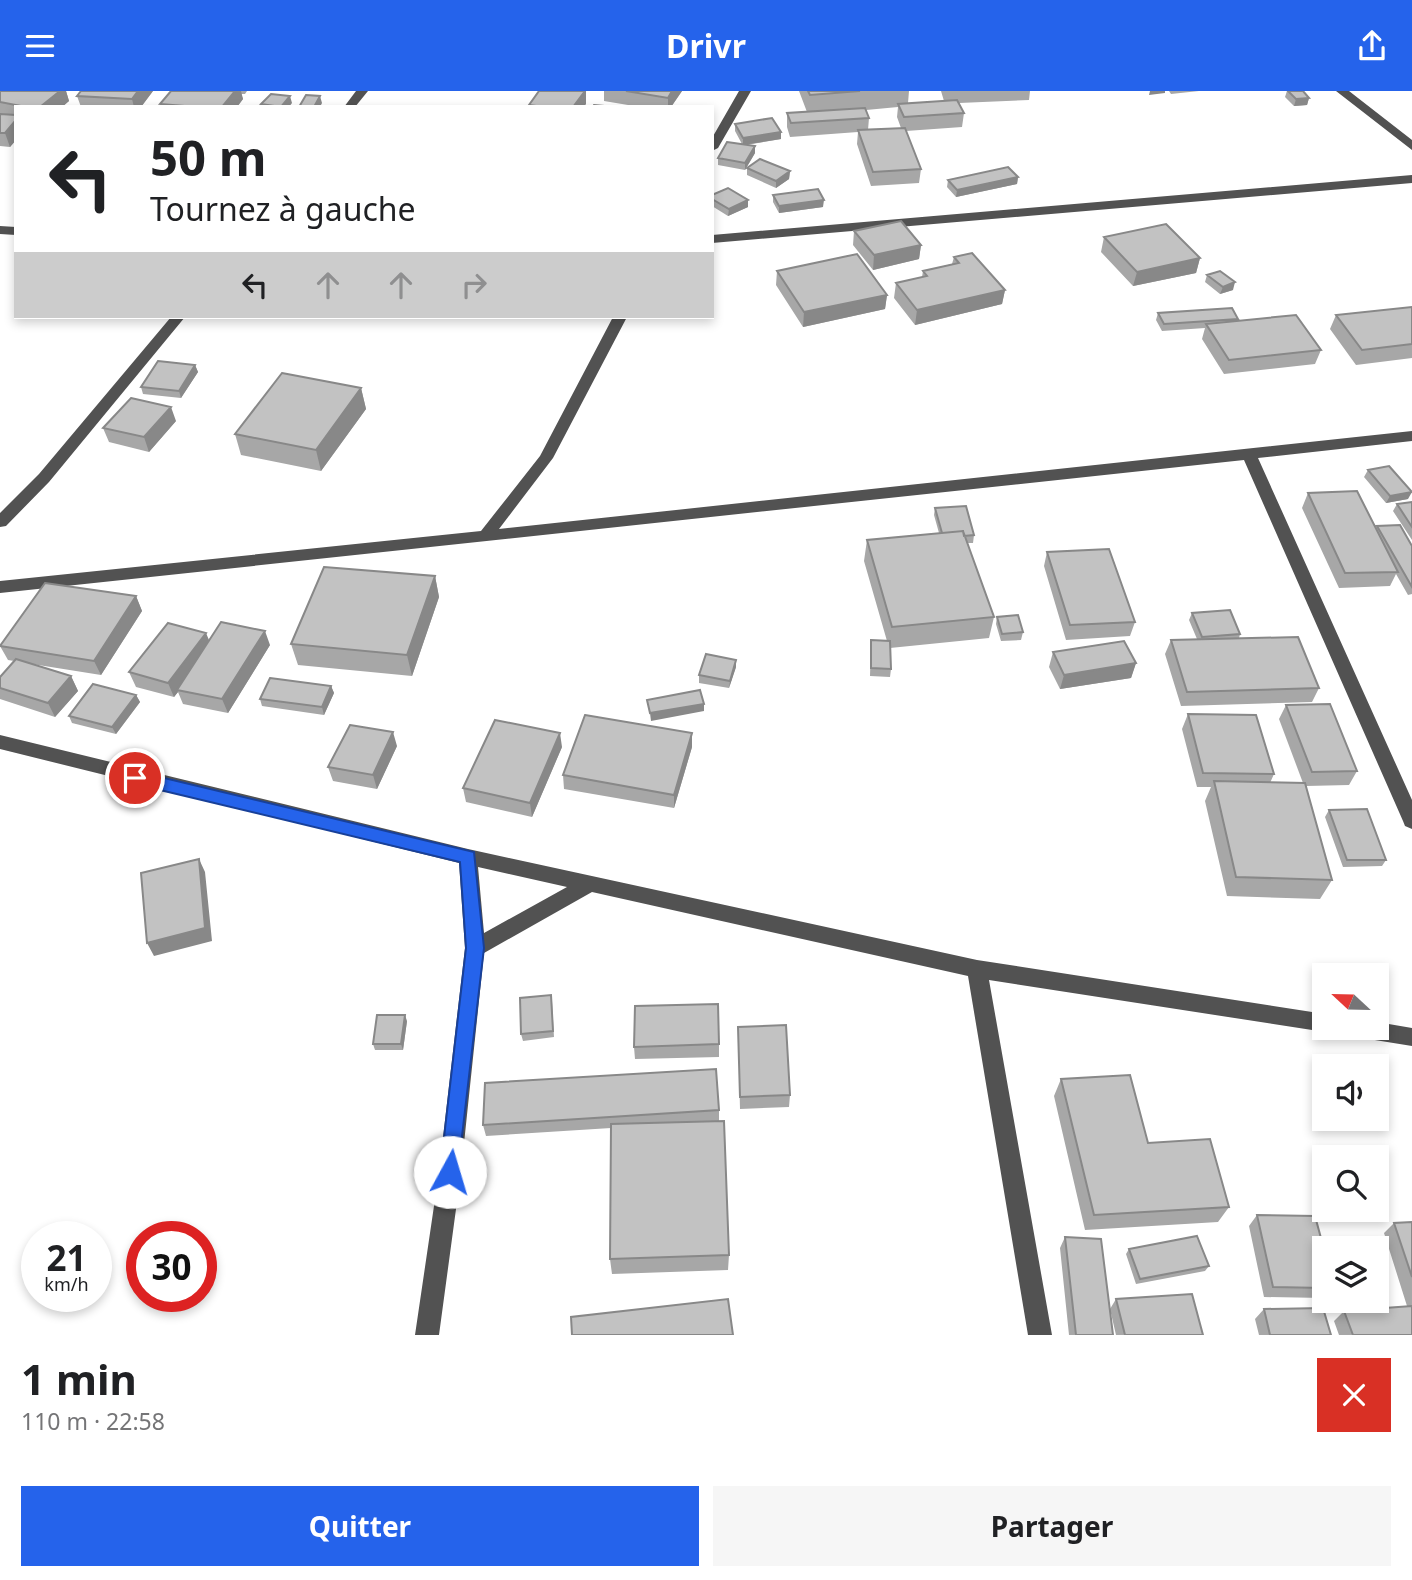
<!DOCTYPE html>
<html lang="fr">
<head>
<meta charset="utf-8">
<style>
  :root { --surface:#fff; --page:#f6f6f6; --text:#202124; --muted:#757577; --accent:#2563eb }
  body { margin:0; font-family:"Noto Sans",sans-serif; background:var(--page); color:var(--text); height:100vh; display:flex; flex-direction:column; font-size:26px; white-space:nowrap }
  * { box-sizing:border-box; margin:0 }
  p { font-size:23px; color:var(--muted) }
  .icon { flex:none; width:38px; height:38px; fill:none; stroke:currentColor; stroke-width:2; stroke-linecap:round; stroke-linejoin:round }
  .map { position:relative; height:1244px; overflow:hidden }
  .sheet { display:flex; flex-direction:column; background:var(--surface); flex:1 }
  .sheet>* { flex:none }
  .hud { position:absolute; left:14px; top:14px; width:700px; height:214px; border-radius:0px; box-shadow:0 4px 10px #0003; background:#fff; color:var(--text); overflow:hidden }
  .needle { width:46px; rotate:292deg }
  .buttons { position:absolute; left:1312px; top:872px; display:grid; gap:14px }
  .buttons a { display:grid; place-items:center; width:77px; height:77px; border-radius:0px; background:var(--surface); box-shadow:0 4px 10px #0003; font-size:35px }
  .speed { position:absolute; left:21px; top:1130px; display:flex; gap:14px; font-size:35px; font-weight:700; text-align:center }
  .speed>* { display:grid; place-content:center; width:91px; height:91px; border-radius:50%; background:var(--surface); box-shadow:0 4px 10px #0003; line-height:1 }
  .speed small { font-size:18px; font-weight:400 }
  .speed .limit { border:10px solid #d22; background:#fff; color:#111 }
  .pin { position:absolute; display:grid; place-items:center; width:60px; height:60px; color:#fff; margin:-30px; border:4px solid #fff; border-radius:50%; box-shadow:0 2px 7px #0007 }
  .me { position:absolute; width:77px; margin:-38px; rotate:6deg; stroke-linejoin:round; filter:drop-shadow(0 0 5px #0008) }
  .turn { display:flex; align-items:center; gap:24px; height:147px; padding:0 21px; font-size:32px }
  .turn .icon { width:91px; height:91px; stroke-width:2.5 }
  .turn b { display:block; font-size:49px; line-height:60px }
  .lanes { display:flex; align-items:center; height:66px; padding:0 21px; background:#0003; justify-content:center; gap:35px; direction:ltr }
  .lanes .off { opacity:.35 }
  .round { display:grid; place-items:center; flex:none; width:74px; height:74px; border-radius:0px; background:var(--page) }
  .overview { display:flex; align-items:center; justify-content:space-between; height:119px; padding:0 21px }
  h1 { font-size:42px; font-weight:700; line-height:52px }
  .primary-button { display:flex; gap:14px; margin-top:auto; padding:14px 21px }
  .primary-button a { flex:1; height:80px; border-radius:0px; background:var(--accent); color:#fff; font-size:28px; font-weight:700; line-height:80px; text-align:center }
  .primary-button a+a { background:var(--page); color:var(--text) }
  header { display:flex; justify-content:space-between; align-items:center; height:91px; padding:0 21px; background:var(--accent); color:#fff; font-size:32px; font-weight:700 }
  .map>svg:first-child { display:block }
</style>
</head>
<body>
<header><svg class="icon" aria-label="menu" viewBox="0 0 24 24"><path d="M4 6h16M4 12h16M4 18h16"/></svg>Drivr<svg class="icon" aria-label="share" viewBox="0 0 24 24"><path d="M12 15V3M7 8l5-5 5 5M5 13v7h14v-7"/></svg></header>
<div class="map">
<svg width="1412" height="1244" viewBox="0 0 1412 1244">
  <rect width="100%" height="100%" fill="#fff"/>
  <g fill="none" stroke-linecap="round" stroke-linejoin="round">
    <!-- minor -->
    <path fill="#525252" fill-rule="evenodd" d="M356 0H368L355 16H344Z
      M739 0H751L718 57 712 60V47Z
      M1336 0H1349L1412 49V59Z
      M1412 84V92L712 152V144Z
      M0 135 16 136V144L0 143Z
      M171 226H185L49 391 6 435 0 436V422L39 383Z
      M613 226H627L553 367 499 438 1412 340V350L1258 367 1412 709V738L1405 735 1403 730 1244 369 0 502V490L481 440 540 365Z
      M0 644 468 758 977 869 1325 923V936H1333L1325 941 989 889 1052 1244H1028L968 885 592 801 484 862 461 1081 439 1244H415L439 1081 465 857 459 772 0 658ZM478 776 567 796 484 842Z
      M1377 931 1412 937V955L1350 945 1343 943 1340 936H1377Z"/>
  </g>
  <!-- wall -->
  <path fill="#a7a7a7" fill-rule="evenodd" d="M0 0H66L69 10 62 16H16V49L10 56 0 55Z
    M81 0H153L141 16H81L77 5Z
    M171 0H247L245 3H241L243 8 237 16H161L160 13Z
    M604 0H682L671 16H640L604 10Z
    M799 0H909L908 12 944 10 941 0H1030L1029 9 959 12 964 22 962 36 906 40 921 78 919 92 871 95 857 53 858 41 790 46 787 36V22L807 21ZM898 16 897 26 901 37 868 39 869 27 866 19Z
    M1169 0H1199L1171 3Z
    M1287 0H1303L1309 7 1307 14 1294 15 1285 6Z
    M735 33 781 41V48L746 54 755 62 745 79 718 74V67L742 53 735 40Z
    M747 77 790 80 789 88 776 97 747 84Z
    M1018 86 1017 93 956 106 947 96 948 89Z
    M712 104 748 109V116L728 125 712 115Z
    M773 104 823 116 779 122 773 111Z
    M854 140 921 154 919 168 873 179 853 154Z
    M1104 146 1200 167 1196 182 1133 195 1101 161Z
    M954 166 1005 199 1002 213 915 234 894 207 896 192 922 186 923 180 952 173Z
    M777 180 887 204 885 218 803 236 776 194Z
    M1207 184 1233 199 1220 203 1205 191Z
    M1412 216V267L1356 274 1330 238 1336 224Z
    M1158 222 1238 228V230L1321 259 1315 273 1224 283 1202 248 1205 237 1162 240 1156 229Z
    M195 274 198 281 181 307 143 303 141 296Z
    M361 297 366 318 321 380 241 364 235 343Z
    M176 330 149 361 109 351 103 337Z
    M1368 379 1408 408 1386 412 1364 386Z
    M1308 402 1376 437 1377 435 1412 455V503L1408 504 1396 483 1390 495 1339 497 1302 417Z
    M1412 411V449L1393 420 1397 413Z
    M935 417 974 444 973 452H967L994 526 989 547 890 557 891 578 890 586 870 585 871 549 887 550 864 470 867 449 939 442 934 424Z
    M1047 461 1135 531 1130 545 1066 549 1044 475Z
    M435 485 439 506 412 585 298 574 291 553Z
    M136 505 142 520 101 584 32 573 71 585 78 600 55 626 0 608V586L14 570 8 569 0 555Z
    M1192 522 1240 543 1239 547 1319 597 1312 611 1181 615 1165 563 1171 549 1197 548 1189 529Z
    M997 526 1023 541 1021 549 1001 550 996 533Z
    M209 549 270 554 228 622 183 613 178 601 174 606 136 596 129 581Z
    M1053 561 1136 572 1131 587 1060 598 1049 576Z
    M736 576 729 597 699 592V584Z
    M331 595 334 602 324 624 262 615 260 608Z
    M136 604 140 611 116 643 72 632 69 625Z
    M1286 614 1357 680 1349 694 1306 695 1332 789 1320 808 1227 805 1205 710 1211 696H1197L1182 638 1188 623 1274 683 1270 692H1303L1279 628Z
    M397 655 377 698 333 690 328 676Z
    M562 656 532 726 466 711 463 697Z
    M692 656 674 717 564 698 563 684Z
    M1329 719 1386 769 1382 775 1343 776 1325 726Z
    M552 910 554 946 523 950 521 943Z
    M407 930 403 959H375L373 953Z
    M738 936 790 1004 789 1016 740 1018Z
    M719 953V966L635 968 634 956Z
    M1061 988 1148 1052 1229 1116 1218 1131 1085 1139 1054 1005Z
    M719 1019V1030L729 1164 728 1179 612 1183 610 1168 611 1037 486 1045 483 1034Z
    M1257 1124 1325 1162 1324 1207 1264 1206 1249 1135Z
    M1412 1131V1244H1339L1334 1230 1344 1220 1407 1215 1384 1142 1394 1132Z
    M1065 1146 1113 1244H1069L1060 1157Z
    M1129 1158 1209 1175 1205 1180 1136 1193 1126 1163Z
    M1116 1208 1203 1244H1116L1110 1218Z
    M1264 1218 1331 1244H1259L1255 1228Z"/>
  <!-- shaded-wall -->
  <path fill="#888" d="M60 0H66L69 10 62 16H40Z
    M138 0H153L141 16H134L132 8Z
    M235 0H241L243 8 237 16H222Z
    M581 0H586V13L584 16H573Z
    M672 0H682L671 16H668V7Z
    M1150 0H1165V2L1149 4Z
    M290 5 292 12 289 16H281Z
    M320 5 322 12 320 16H314Z
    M1309 7 1307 14 1294 15 1296 8Z
    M16 29V49L10 56 5 42Z
    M781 41V48L743 54V47Z
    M755 55V62L745 79V72Z
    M790 80 789 88 776 97V90Z
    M1018 86 1017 93 956 106 957 99Z
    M748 109V116L728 125 729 118Z
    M824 109 823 116 779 122V115Z
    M921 154 919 168 873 179 874 164Z
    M1200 167 1196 182 1133 195 1137 181Z
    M1235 191 1233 199 1220 203 1223 196Z
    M1005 199 1002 213 915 234 917 219Z
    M887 204 885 218 803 236 804 221Z
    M195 274 198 281 181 307 179 300Z
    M361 297 366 318 321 380 316 359Z
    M171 316 176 330 149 361 144 346Z
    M1412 401 1408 408 1386 412 1390 405Z
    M435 485 439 506 412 585 407 564Z
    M136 505 142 520 101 584 94 570Z
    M265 540 270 554 228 622 222 608Z
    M206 542 212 556 177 599 178 601 174 606 168 592Z
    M736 569V576L729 597 730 590Z
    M1136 572 1131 587 1060 598 1064 584Z
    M71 585 78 600 55 626 48 612Z
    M331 595 334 602 324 624 322 616Z
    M136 604 140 611 116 643 112 636Z
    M704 613V620L651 630 650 622Z
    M393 641 397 655 377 698 373 684Z
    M560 642 562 656 532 726 530 712Z
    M692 642V656L674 717V704Z
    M199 768 205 781 212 850 154 865 147 852Z
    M405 924 407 930 403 959 401 953Z"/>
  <!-- building -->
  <path fill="#c2c2c2" stroke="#888" stroke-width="2" d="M0 0H60L40 16H26L0 11Z
    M81 0H138L132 8 77 5Z
    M171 0H235L222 16H197L160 13Z
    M539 0H585L573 16H543L529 14Z
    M626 0H672L668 7Z
    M808 0H860L810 4Z
    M1288 0H1303L1309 7 1296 8Z
    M271 3 290 5 281 16 261 13Z
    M306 4 320 5 314 16H299Z
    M957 9 964 22 904 26 898 13Z
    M594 14 615 16H593Z
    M865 17 869 27 791 32 787 22Z
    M0 23 16 24V29L5 42H0Z
    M772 27 781 41 743 47 735 33Z
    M905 37 921 78 873 81 858 39Z
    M727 51 755 55 745 72 718 67Z
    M760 68 790 80 776 90 747 77Z
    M1008 76 1018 86 957 99 948 89Z
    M728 97 748 109 729 118 712 108V104Z
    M818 98 824 109 779 115 773 104Z
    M901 130 921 154 874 164 854 140Z
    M1166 133 1200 167 1137 181 1104 146Z
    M972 162 1005 199 917 219 896 192 927 185 923 180 959 172 954 166Z
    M857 163 887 204 804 221 777 180Z
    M1220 180 1235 191 1223 196 1207 184Z
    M1412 216V253L1362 259 1336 224Z
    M1232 217 1238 228 1164 233 1158 222Z
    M1296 224 1321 259 1229 269 1206 233Z
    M158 270 195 274 179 300 141 296Z
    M282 282 361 297 316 359 235 343Z
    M131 307 171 316 144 346 103 337Z
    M1389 375 1412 401 1390 405 1368 379Z
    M1357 400 1398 481 1345 482 1308 402Z
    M1412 411V436L1397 413Z
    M966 415 974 444 964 445 963 440 942 442 935 417Z
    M1400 434 1412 455V496L1377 435Z
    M963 440 994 526 892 536 867 449Z
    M1109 458 1135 531 1070 534 1047 461Z
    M324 476 435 485 407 564 291 553Z
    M45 492 136 505 94 570 0 555Z
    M1230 519 1240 543 1202 546 1192 522Z
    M1018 524 1023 541 1002 543 997 526Z
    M221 531 265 540 222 608 177 599Z
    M168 532 206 542 168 592 129 581Z
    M1298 546 1319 597 1187 601 1171 549Z
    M871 549 890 550 891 578 871 577Z
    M1124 550 1136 572 1064 584 1053 561Z
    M706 563 736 569 730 590 699 584Z
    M16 568 71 585 48 612 0 597V586Z
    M270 587 331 595 322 616 260 608Z
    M93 593 136 604 112 636 69 625Z
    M700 599 704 613 650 622 647 609Z
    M1330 613 1357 680 1312 681 1286 614Z
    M1188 623 1256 624 1274 683 1203 682Z
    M585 624 692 642 674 704 563 684Z
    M495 629 560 642 530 712 463 697Z
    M350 634 393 641 373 684 328 676Z
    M1214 690 1305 692 1332 789 1236 786Z
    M1367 718 1386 769H1347L1329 719Z
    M199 768 205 837 147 852 141 782Z
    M551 904 553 940 521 943 520 907Z
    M718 913 719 953 634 956 635 915Z
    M377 924H405L401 953H373Z
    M786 934 790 1004 740 1006 738 936Z
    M716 978 719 1019 483 1034 485 992Z
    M1130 984 1148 1052 1210 1048 1229 1116 1094 1124 1061 988Z
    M724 1030 729 1164 610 1168 611 1033Z
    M1257 1124 1315 1125 1325 1162V1197L1273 1196Z
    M1412 1131V1186L1394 1132Z
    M1197 1145 1209 1175 1140 1188 1129 1158Z
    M1065 1146 1101 1148 1113 1244H1076Z
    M1192 1203 1203 1244H1125L1116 1208Z
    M728 1208 733 1244H572L571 1226Z
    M1412 1215V1244H1353L1344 1220Z
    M1323 1217 1331 1244H1270L1264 1218Z"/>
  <!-- route -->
  <path fill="#2563eb" stroke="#184099" stroke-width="2" d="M135 680 474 761 484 857 457 1088 450 1090 443 1088 440 1081 466 857 460 771 135 693 126 687Z"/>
</svg>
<div class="buttons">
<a><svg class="needle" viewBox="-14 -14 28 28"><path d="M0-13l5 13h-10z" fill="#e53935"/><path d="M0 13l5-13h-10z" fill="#757577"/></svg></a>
<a><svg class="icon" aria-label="sound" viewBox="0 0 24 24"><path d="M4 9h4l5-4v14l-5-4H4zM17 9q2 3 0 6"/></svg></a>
<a><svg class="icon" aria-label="search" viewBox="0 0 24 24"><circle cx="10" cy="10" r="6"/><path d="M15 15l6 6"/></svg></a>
<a><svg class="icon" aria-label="layers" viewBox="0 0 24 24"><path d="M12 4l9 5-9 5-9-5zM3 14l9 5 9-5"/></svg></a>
</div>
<div class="speed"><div>21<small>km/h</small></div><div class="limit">30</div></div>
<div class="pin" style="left:135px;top:687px;background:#d93025"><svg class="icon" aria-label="arrive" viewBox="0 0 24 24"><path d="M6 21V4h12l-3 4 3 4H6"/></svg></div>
<svg class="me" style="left:450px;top:1081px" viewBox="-20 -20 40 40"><circle r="19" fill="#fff"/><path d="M0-13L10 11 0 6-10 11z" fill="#2563eb"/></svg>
<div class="hud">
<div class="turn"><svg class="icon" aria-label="left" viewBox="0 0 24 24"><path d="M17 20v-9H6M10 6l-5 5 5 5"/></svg><div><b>50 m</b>Tournez à gauche</div></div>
<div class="lanes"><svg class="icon" aria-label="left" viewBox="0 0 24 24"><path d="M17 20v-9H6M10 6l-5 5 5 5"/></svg><svg class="icon off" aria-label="ahead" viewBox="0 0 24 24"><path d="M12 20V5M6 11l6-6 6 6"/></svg><svg class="icon off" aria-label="ahead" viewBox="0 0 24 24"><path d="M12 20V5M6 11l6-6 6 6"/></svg><svg class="icon off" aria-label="right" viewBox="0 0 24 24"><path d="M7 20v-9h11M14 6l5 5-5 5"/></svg></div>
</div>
</div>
<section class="sheet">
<div class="overview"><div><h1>1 min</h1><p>110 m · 22:58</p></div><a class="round" style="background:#d93025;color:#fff"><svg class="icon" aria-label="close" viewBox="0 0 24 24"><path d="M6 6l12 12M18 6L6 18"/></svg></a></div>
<div class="primary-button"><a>Quitter</a><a>Partager</a></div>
</section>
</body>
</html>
